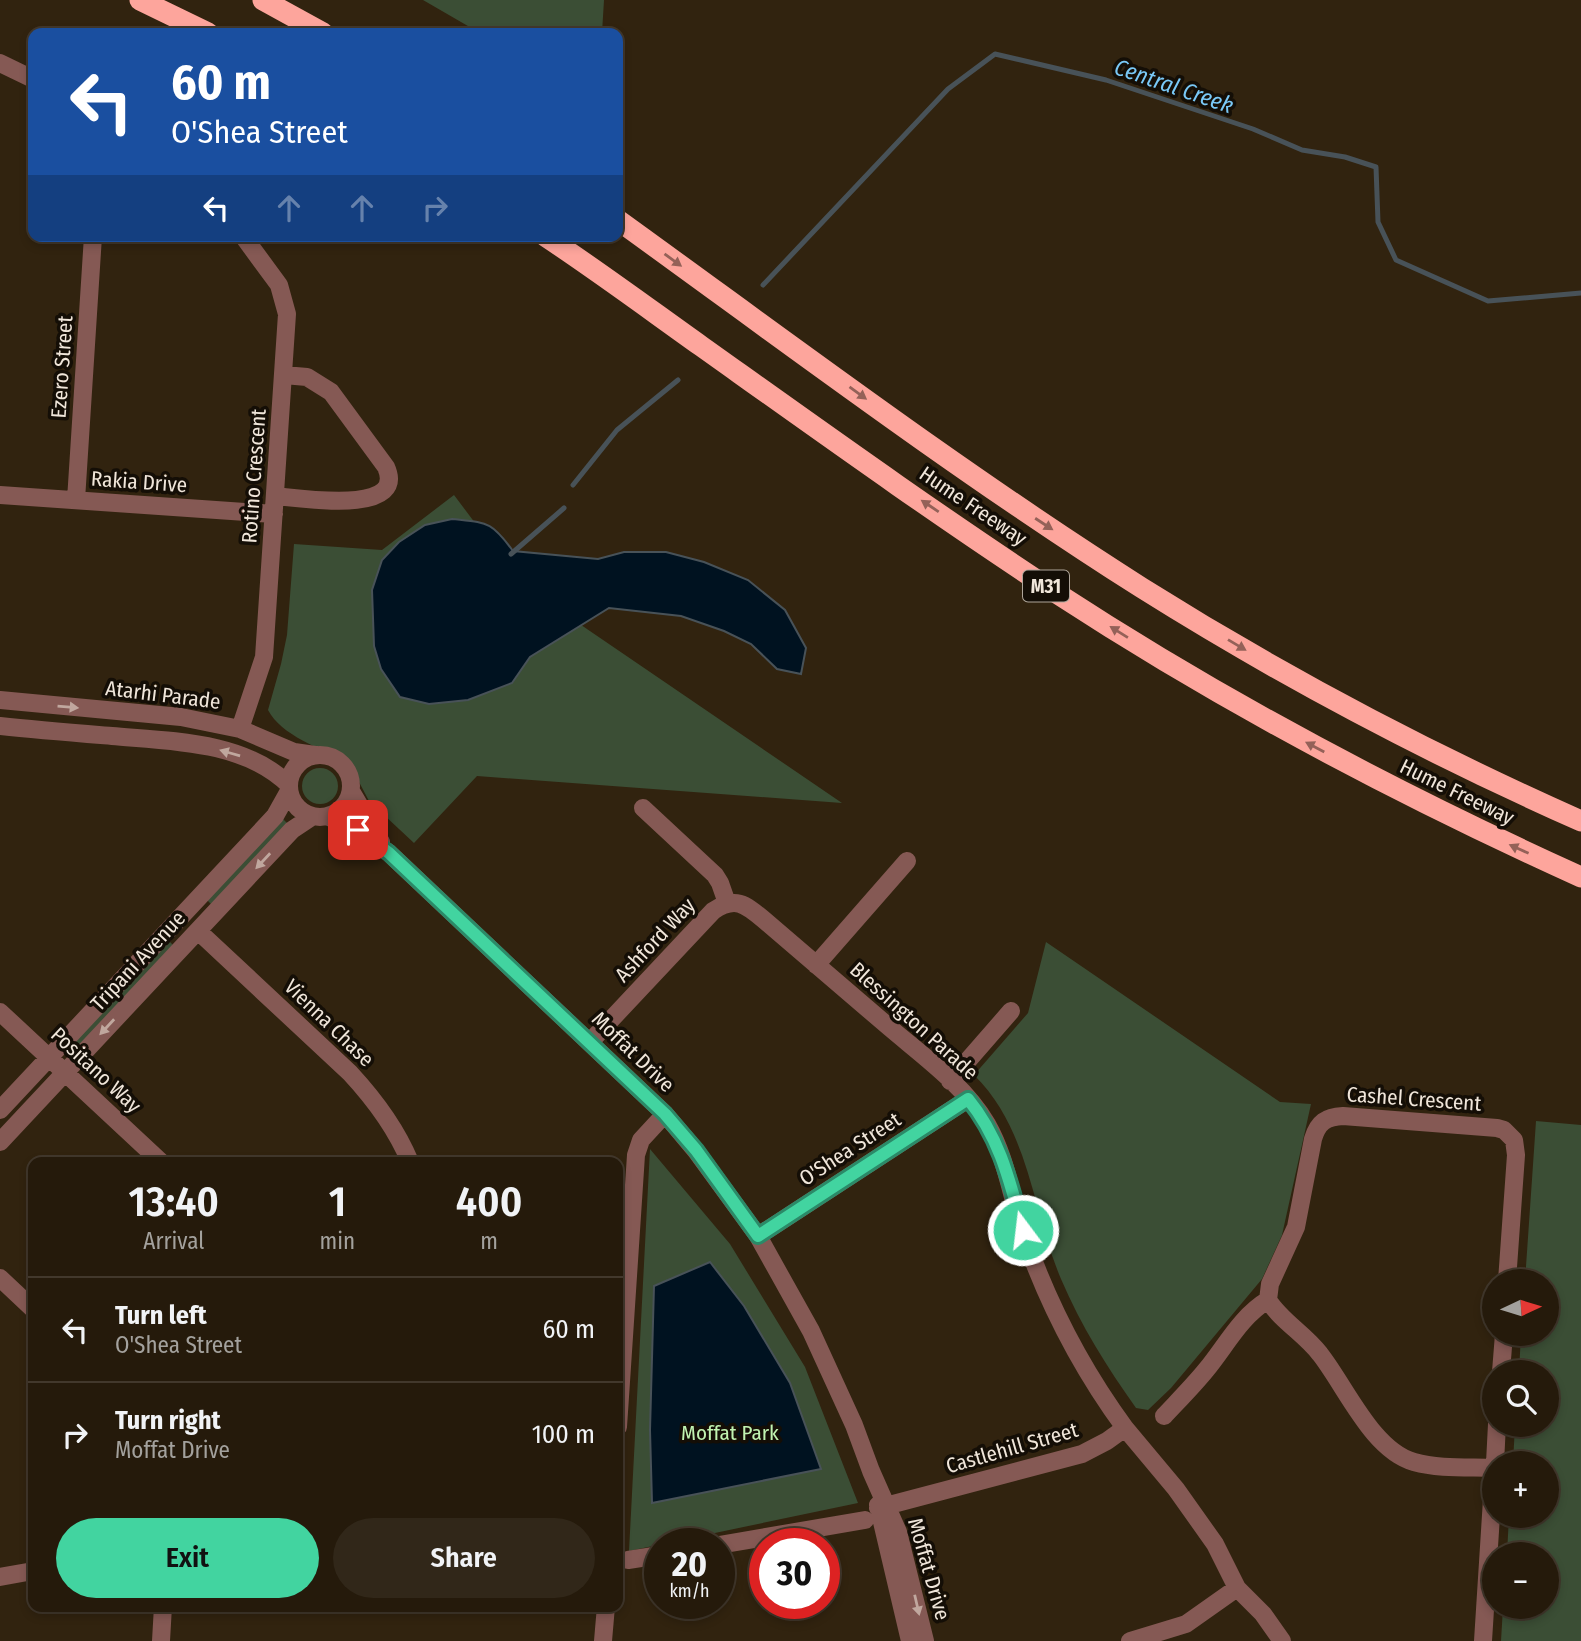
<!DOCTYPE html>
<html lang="en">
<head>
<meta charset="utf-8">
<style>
  :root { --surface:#251a0b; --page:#312719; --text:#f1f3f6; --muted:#a3a19d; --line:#42382c; --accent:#42d4a0 }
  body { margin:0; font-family:"Fira Sans Condensed",sans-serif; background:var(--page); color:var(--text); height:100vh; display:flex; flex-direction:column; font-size:26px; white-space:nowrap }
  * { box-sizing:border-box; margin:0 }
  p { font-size:23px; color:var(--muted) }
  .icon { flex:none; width:38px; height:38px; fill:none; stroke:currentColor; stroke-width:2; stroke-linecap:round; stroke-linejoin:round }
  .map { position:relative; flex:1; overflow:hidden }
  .sheet { position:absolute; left:28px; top:1157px; width:595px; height:455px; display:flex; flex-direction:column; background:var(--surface); border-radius:14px; box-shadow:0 4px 10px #0003,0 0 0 2px var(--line) }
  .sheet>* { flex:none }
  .hud { position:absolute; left:28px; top:28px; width:595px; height:214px; border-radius:14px; box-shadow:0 4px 10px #0003,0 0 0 2px var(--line); background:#1a4fa0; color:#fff; overflow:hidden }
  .needle { width:46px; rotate:86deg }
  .tools { position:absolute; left:1482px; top:1269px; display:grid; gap:14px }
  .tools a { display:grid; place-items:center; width:77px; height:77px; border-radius:50%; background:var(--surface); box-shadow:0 4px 10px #0003,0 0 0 2px var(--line); font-size:35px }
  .speed { position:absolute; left:644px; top:1528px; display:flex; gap:14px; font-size:35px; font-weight:700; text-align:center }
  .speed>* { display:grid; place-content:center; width:91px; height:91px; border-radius:50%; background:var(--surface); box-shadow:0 4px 10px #0003,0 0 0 2px var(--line); line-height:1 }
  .speed small { font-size:18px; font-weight:400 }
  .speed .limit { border:10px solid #d22; background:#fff; color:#111 }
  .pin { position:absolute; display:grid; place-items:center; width:60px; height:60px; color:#fff; margin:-30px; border-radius:14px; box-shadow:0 4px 10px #0006 }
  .me { position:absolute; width:77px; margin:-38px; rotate:345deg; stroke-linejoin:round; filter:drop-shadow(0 0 5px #0008) }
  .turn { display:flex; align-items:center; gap:24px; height:147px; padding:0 28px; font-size:32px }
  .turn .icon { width:91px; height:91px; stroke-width:2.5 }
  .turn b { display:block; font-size:49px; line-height:60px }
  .lanes { display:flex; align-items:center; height:66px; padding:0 28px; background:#0003; justify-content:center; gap:35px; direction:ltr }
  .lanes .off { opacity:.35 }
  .eta { display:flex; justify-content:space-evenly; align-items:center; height:119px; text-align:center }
  .eta b { font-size:42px; font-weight:600; line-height:49px }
  .cta { display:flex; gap:14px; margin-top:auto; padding:14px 28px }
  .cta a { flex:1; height:80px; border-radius:42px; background:var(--accent); color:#111; font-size:28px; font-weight:600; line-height:80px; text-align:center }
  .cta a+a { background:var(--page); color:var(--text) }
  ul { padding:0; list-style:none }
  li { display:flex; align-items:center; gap:21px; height:105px; padding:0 28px; border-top:2px solid var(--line) }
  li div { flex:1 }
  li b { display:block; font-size:26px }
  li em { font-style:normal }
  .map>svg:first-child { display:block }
</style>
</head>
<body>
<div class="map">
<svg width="1581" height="1641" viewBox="0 0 1581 1641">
  <rect width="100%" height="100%" fill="#31230f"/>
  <!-- green -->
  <path fill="#3b4e35" d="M423 0H604L602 33H480Z
    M454 495 521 584 842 803 477 776 414 843 369 801 347 759C321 750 281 735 268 710L281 664 287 635 294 544 382 550Z
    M302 786a18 18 0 1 1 36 0a18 18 0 1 1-36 0Z
    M283 819 288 824 212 905 207 900Z
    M169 941 173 945 75 1051 70 1044Z
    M1046 942 1280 1102 1311 1104 1282 1235 1262 1279 1171 1388 1148 1410 1136 1408C1107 1367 1081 1326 1061 1279 1032 1211 1030 1130 974 1075L1028 1013Z
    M1536 1121 1581 1125V1641H1501L1503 1607 1547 1606V1554H1507L1509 1516H1547V1463H1513L1515 1425 1547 1424V1372H1519L1521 1334H1547V1281H1525Z
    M650 1149 730 1244 805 1367 858 1503 629 1551Z"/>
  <!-- water -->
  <path fill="#001220" stroke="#485258" stroke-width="2" d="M452 519C488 523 491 521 513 551L598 559 624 552H666L704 562 748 580 785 610 806 648 801 674 777 669 751 644 724 631 681 616 609 608 530 657 512 683 468 700 429 704 400 697 381 669 374 646 372 590 382 560 399 542 425 525Z
    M710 1262 744 1306 790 1383 821 1469 652 1503 650 1430 654 1286Z"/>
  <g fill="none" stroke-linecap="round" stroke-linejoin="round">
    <!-- stream -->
    <path stroke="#485258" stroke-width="5" d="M763 285 948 89 995 54 1106 80 1253 129 1302 150 1345 157 1376 167 1378 222 1396 260 1488 301 1581 293
      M573 485 617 430 678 380
      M511 554 564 508"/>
    <!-- minor -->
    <path stroke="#855954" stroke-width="18" d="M0 63 33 79
      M0 495 274 514
      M275 496C299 498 408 516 386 467L331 392 307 377 284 375
      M76 500 93 236
      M0 700 181 717 240 729 294 752 315 755
      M0 726C37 730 75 733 112 736 170 741 245 741 289 785
      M240 729 264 657 287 314 279 285 243 236
      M289 786a31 31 0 1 1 62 0a31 31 0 1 1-62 0Z
      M351 791 381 842
      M643 808 715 875 720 883 727 903
      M327 816 358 830 389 853 665 1114 696 1151 758 1236 811 1331 854 1425 871 1471 898 1532 925 1641
      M198 931 350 1073C375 1100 396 1128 410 1162
      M816 965 907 861
      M0 1012 161 1162
      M590 1042 713 911C735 896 745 904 763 919 805 955 847 991 889 1027 923 1056 964 1085 987 1124 1007 1159 1011 1198 1024 1235 1048 1304 1081 1368 1125 1428L1107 1441 1082 1454 878 1508
      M950 1081 1011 1011
      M0 1110 275 816 289 791
      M0 1142 292 830 313 816
      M758 1236 968 1099
      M0 1278 33 1309
      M1501 1372 1504 1334
      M1164 1416C1178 1401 1193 1386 1206 1370 1226 1346 1240 1317 1268 1300
      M618 1427 636 1155 641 1140 665 1114
      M1125 1428 1176 1489 1215 1544 1237 1588 1263 1614 1282 1641
      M1495 1463 1497 1424
      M1494 1468C1468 1467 1439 1469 1414 1462 1372 1450 1346 1387 1320 1354 1305 1334 1281 1321 1268 1300L1270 1284 1296 1227 1313 1139C1318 1122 1326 1117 1343 1116L1497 1128 1504 1130 1514 1140 1516 1155 1507 1281
      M878 1505 910 1641
      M719 1545 865 1520
      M628 1560 660 1555
      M0 1577 33 1571
      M161 1641 163 1606
      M603 1641 606 1606
      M1130 1641 1186 1624 1237 1588
      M1483 1641 1494 1468"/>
    <!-- highway -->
    <path stroke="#fda59c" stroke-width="21" d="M140 0 208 33
      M263 0 323 33
      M618 220C791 345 962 474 1142 588 1282 676 1430 754 1581 821
      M545 236C598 271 649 309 701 346 819 430 937 515 1058 594 1225 703 1400 795 1581 877"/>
  </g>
  <!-- one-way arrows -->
  <defs><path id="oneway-solid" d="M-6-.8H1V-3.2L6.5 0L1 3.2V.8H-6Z" transform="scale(1.75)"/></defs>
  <g fill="#946158">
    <use href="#oneway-solid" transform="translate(673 260) rotate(36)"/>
    <use href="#oneway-solid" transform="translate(858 393) rotate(36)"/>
    <use href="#oneway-solid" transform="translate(930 506) rotate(-146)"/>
    <use href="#oneway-solid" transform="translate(1044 524) rotate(33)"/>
    <use href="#oneway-solid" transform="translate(1119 632) rotate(-148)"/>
    <use href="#oneway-solid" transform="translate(1237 645) rotate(31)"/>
    <use href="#oneway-solid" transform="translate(1315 747) rotate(-152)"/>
    <use href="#oneway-solid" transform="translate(1519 849) rotate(-156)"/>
  </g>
  <g fill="#c0a79e">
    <use href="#oneway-solid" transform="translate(68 707) rotate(5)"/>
    <use href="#oneway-solid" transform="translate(230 753) rotate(-164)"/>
    <use href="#oneway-solid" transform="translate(263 861) rotate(133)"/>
    <use href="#oneway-solid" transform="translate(107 1027) rotate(133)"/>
    <use href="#oneway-solid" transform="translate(917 1605) rotate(77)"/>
  </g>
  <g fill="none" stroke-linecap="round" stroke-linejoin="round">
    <!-- route casing -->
    <g stroke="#2b8a68" stroke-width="18">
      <path id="route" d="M358 830 389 853 665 1114 696 1150 758 1236 968 1099C1000 1138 1010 1182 1023 1230"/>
    </g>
    <!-- route -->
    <use href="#route" stroke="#42d4a0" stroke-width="12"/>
  </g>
  <g text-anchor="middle" stroke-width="7" stroke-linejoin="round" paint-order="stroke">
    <!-- shield labels -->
    <rect fill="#140e06" stroke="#aea59a" stroke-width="2" x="1023" y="570.5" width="46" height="31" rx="5"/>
    <g font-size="19" font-weight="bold" fill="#f0e6da">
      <text x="1046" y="593">M31</text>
    </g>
    <!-- street labels -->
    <g font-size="21" fill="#f0e6da" stroke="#140e06">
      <text transform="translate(62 367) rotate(-86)" y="7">Ezero Street</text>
      <text transform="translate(254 476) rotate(-86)" y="7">Rotino Crescent</text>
      <text transform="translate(139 482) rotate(4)" y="7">Rakia Drive</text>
      <text transform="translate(973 506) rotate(34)" y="7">Hume Freeway</text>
      <text transform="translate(163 695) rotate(7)" y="7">Atarhi Parade</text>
      <text transform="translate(1457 792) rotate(26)" y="7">Hume Freeway</text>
      <text transform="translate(655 940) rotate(-47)" y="7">Ashford Way</text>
      <text transform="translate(138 961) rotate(-47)" y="7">Tripani Avenue</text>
      <text transform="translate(914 1021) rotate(42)" y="7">Blessington Parade</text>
      <text transform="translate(329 1023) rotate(44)" y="7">Vienna Chase</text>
      <text transform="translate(633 1052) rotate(44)" y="7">Moffat Drive</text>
      <text transform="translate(96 1070) rotate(43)" y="7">Positano Way</text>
      <text transform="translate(1414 1099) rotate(4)" y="7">Cashel Crescent</text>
      <text transform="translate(850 1149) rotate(-33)" y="7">O'Shea Street</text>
      <text transform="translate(1012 1448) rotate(-16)" y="7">Castlehill Street</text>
      <text transform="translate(929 1569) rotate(74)" y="7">Moffat Drive</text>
    </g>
    <!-- park labels -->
    <g font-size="21" fill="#c1f3b1" stroke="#140e06">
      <text x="730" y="1440">Moffat Park</text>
    </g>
    <!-- water labels -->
    <g font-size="23" font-style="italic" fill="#7ac9f7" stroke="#140e06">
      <text transform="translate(1174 86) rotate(19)" y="8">Central Creek</text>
    </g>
  </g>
</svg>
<div class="tools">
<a><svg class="needle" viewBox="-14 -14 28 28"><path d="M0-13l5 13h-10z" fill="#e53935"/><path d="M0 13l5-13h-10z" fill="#a3a19d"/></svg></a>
<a><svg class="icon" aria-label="search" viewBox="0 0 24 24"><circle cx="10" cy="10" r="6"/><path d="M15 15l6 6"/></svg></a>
<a>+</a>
<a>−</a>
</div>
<div class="speed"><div>20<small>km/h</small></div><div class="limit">30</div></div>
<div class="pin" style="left:358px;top:830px;background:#d93025"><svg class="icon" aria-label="arrive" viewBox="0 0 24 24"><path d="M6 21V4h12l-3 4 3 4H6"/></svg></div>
<svg class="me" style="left:1023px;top:1230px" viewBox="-20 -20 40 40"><circle r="17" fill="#42d4a0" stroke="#fff" stroke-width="3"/><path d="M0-11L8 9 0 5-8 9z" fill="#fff"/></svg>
<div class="hud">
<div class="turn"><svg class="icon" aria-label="left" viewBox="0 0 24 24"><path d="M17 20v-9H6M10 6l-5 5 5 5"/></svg><div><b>60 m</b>O'Shea Street</div></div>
<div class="lanes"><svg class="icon" aria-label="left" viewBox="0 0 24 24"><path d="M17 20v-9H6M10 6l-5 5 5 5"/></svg><svg class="icon off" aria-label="ahead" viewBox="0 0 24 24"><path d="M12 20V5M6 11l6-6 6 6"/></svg><svg class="icon off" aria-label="ahead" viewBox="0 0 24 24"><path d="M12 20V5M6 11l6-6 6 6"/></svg><svg class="icon off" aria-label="right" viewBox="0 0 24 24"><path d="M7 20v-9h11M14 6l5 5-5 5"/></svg></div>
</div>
<section class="sheet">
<div class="eta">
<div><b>13:40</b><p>Arrival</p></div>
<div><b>1</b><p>min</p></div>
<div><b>400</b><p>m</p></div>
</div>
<ul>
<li><svg class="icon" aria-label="left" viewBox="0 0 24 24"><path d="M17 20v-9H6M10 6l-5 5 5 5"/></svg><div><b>Turn left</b><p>O'Shea Street</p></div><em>60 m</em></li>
<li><svg class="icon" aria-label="right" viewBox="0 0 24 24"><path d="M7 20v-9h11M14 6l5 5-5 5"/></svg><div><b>Turn right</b><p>Moffat Drive</p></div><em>100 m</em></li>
</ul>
<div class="cta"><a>Exit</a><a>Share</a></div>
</section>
</div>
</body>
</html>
